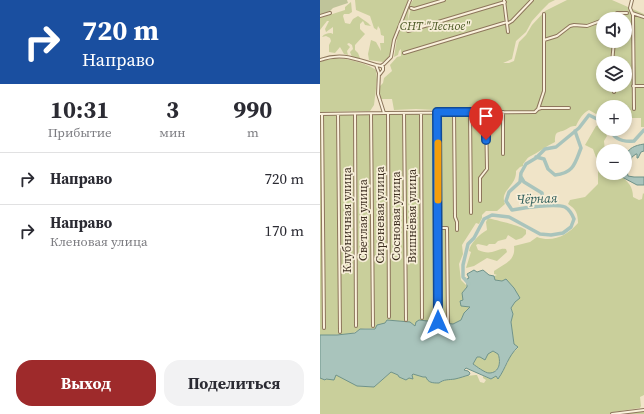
<!DOCTYPE html>
<html lang="ru">
<head>
<meta charset="utf-8">
<style>
  :root { --surface:#fff; --page:#f2f2f3; --text:#2b2b33; --muted:#7c7c81; --line:#e1e1e2; --accent:#9e2a2b }
  body { margin:0; font-family:"Source Serif 4",serif; background:var(--page); color:var(--text); height:100vh; display:flex; flex-direction:column; font-size:15px; white-space:nowrap }
  * { box-sizing:border-box; margin:0 }
  p { font-size:13px; color:var(--muted) }
  .icon { flex:none; width:22px; height:22px; fill:none; stroke:currentColor; stroke-width:2; stroke-linecap:round; stroke-linejoin:round }
  .map { position:relative; flex:1; overflow:hidden }
  .details { display:flex; flex-direction:column; background:var(--surface); width:320px }
  .details>* { flex:none }
  .guide { background:#1a4fa0; color:#fff; overflow:hidden }
  .tools { position:absolute; left:276px; top:12px; display:grid; gap:8px }
  .tools a { display:grid; place-items:center; width:36px; height:36px; border-radius:50%; background:var(--surface); box-shadow:0 2px 6px #0003; font-size:20px }
  .pin { position:absolute; display:grid; place-items:center; width:34px; height:34px; color:#fff; margin:-41px -17px; border-radius:50% 50% 50% 0; rotate:-45deg; box-shadow:0 0 4px #0007 }
  .pin .icon { rotate:45deg }
  .me { position:absolute; width:44px; margin:-22px; rotate:0deg; stroke-linejoin:round; filter:drop-shadow(0 0 3px #0008) }
  .turn { display:flex; align-items:center; gap:14px; height:84px; padding:0 16px; font-size:18px }
  .turn .icon { width:52px; height:52px; stroke-width:2.5 }
  .turn b { display:block; font-size:28px; line-height:34px }
  .eta { display:flex; justify-content:space-evenly; align-items:center; height:68px; text-align:center }
  .eta b { font-size:24px; font-weight:700; line-height:28px }
  .cta { display:flex; gap:8px; margin-top:auto; padding:8px 16px }
  .cta a { flex:1; height:46px; border-radius:16px; background:var(--accent); color:#fff; font-size:16px; font-weight:700; line-height:46px; text-align:center }
  .cta a+a { background:var(--page); color:var(--text) }
  ul { padding:0; list-style:none }
  li { display:flex; align-items:center; gap:12px; height:52px; padding:0 16px; border-top:1px solid var(--line) }
  li div { flex:1 }
  li b { display:block; font-size:15px }
  li em { font-style:normal }
  main { display:flex; flex:1; min-height:0 }
  .map>svg:first-child { display:block }
</style>
</head>
<body>
<main>
<section class="details">
<div class="guide">
<div class="turn"><svg class="icon" aria-label="right" viewBox="0 0 24 24"><path d="M7 20v-9h11M14 6l5 5-5 5"/></svg><div><b>720 m</b>Направо</div></div>
</div>
<div class="eta">
<div><b>10:31</b><p>Прибытие</p></div>
<div><b>3</b><p>мин</p></div>
<div><b>990</b><p>m</p></div>
</div>
<ul>
<li><svg class="icon" aria-label="right" viewBox="0 0 24 24"><path d="M7 20v-9h11M14 6l5 5-5 5"/></svg><div><b>Направо</b></div><em>720 m</em></li>
<li><svg class="icon" aria-label="right" viewBox="0 0 24 24"><path d="M7 20v-9h11M14 6l5 5-5 5"/></svg><div><b>Направо</b><p>Кленовая улица</p></div><em>170 m</em></li>
</ul>
<div class="cta"><a>Выход</a><a>Поделиться</a></div>
</section>
<div class="map">
<svg width="324" height="414" viewBox="0 0 324 414">
  <rect width="100%" height="100%" fill="#f0e4c8"/>
  <!-- green -->
  <path fill="#c9cf9b" fill-rule="evenodd" d="M35 0H88L72 43 71 52 68 58 63 62 49 60 48 54 51 40 56 42 61 51 60 43H64V36L61 35 60 29 58 26 57 30 54 28 50 16 36 10Z
    M93 0H235L229 3 222 10 212 21 206 32 196 41 192 59 183 63H189L194 61 199 42 206 35 212 25 225 11 247 0H292L324 14V127H321V118H311V110H305V107H283V118L269 110C263 113 259 119 256 126 251 126 250 127 247 129 238 134 235 129 235 142 226 146 218 153 209 157 207 158 205 162 203 164V166L200 167 196 171C197 186 179 190 185 204L177 211H166L162 215V218L159 224 156 223 142 245 143 254 139 264 141 280 146 285 147 287 142 293 150 307 144 313 141 320 133 324 99 320 95 326 90 322 67 320C60 332 52 327 41 329 38 330 36 332 33 333 22 335 11 335 0 335V113L133 112 134 111 96 109 74 110 72 99H61L59 98 58 88 63 83 64 78 72 71 70 65 77 57 81 56V49L79 51 78 55 74 57 77 38 89 6 88 20 91 8 90 5ZM283 19H305V41H283ZM283 63H305V85H283Z
    M31 2 32 12 29 14H24L23 16 25 23 30 24 33 19 38 16 48 23 51 26 45 25 43 21 40 24V29L45 34 35 45V50L38 53 40 58 38 59 32 57 30 52 33 49 32 45 29 43 27 44 30 47 27 51 28 55 24 54 20 47 15 53 9 52V45L11 41 10 38 6 36 2 37C4 34 7 33 11 33L13 34V27L6 32 5 29 9 21H7L0 30V18L25 10V7Z
    M13 58C25 58 47 63 56 70L57 80 54 105 50 111 0 112V62Z
    M281 124 287 136 284 141 285 151H283V173H299L300 175C308 182 313 186 313 197L319 200 322 199 323 193 324 194V395L320 397 321 406 320 408 294 412 324 409V414H0V378L16 372 37 386 54 387 71 372 78 375 79 377 86 380 93 374 106 377 111 382 119 383C124 379 150 375 157 375L160 382 164 383 166 380 163 378V376L171 379 176 376 178 378 179 377 188 362 189 356 198 348 194 344 191 322 193 314 191 308 195 302 182 281 175 280 174 276 177 275 174 274V271C184 264 196 261 194 246L210 242 217 237C233 243 248 235 258 223 258 214 256 209 248 204L250 200 265 197 278 184V163L273 149 265 145 276 126Z
    M168 218C175 220 202 226 206 230V234L202 238 196 240 188 235 186 239 178 241 175 244H169L167 246 158 244 156 245 158 250C163 252 167 253 172 252 178 251 180 248 186 249L187 252 177 261 167 258 154 266 146 268 151 252 149 251C150 243 160 234 167 230L166 222Z
    M173 351 178 354C181 361 180 373 169 373 165 373 156 366 153 364L157 357Z"/>
  <!-- cemetery -->
  <path fill="#bfc49a" d="M0 0H27L28 3 13 8 10 11 0 15Z"/>
  <!-- water -->
  <path fill="#a9c4bc" stroke="#6f938a" fill-rule="evenodd" d="M324 144V151L321 152 318 158H317V154H316L312 157 310 161H308L306 166 308 176 314 177H324V185H317L302 177 301 173H305C305 156 304 147 324 144Z
    M154 270 157 272 163 270 169 275 174 276 175 280 182 281 186 279 194 288 200 298 195 302 191 308 193 314 191 322 194 344 198 347C188 356 186 368 178 379L176 376 171 379 146 368 144 370 148 371 150 373 149 375C145 376 140 378 135 379 129 380 124 379 119 383 113 383 108 383 106 377H103L93 374 92 375 93 379 89 378 86 380 79 377 78 375 71 372 54 387 37 386 16 375 14 380 6 379 5 380 0 378V335H17L35 333 40 329H55L57 325 65 323 67 320 90 322 95 326 96 322 99 320 133 324 141 320 144 313 150 307 141 306 140 301 143 300 142 293 147 287V279L149 278 147 274ZM173 351 178 354C181 361 180 373 169 373 165 373 156 366 153 364L157 357H160L165 360 168 354Z"/>
  <g fill="none" stroke-linecap="round" stroke-linejoin="round">
    <!-- river -->
    <path stroke="#a9c4bc" stroke-width="3.5" d="M290 129C294 140 304 142 314 141L324 130
      M216 157 224 159 228 169 235 175C254 173 255 163 261 148L255 131
      M201 177 204 182 222 193 223 206
      M149 284 143 277V265L148 244 154 238 164 219 172 215 189 217 220 234 231 235 243 233 251 227 254 219C252 214 250 210 245 207 235 203 203 208 192 210L186 201 189 192 200 182 201 173 206 164 216 158 225 149 236 147 259 128 269 115 283 122"/>
    <!-- minor casing -->
    <g stroke="#8d765c" stroke-width="4">
      <path id="minor" d="M184 0 188 32
        M312 0 310 8 313 15 314 109
        M91 8 94 9 124 0
        M312 13 324 17
        M0 16 10 13
        M289 19 294 17 297 13H307
        M187 24 192 21 212 0
        M88 31 185 2
        M224 40 237 36 250 26 254 25 267 26 283 20
        M84 53 187 22
        M0 60C22 52 35 59 56 65L59 73 58 94 64 113
        M292 63 294 41
        M56 65 61 66 64 64 71 57 74 40 90 0
        M60 74 63 70V67L61 66
        M313 86H324
        M294 92V85
        M218 109 224 91V14
        M134 112 135 217 137 222V230
        M150 112 151 213
        M183 112V154
        M68 113 69 317
        M84 113 86 320
        M101 113 102 318
        M117 113 118 322
        M0 114 64 113 215 112 218 109 221 108H249
        M2 114 4 328
        M18 114 20 332
        M35 114 36 326
        M51 114 53 326
        M160 201V178L167 169 166 112
        M118 228H127L128 322
        M292 414 324 410"/>
    </g>
    <!-- minor -->
    <use href="#minor" stroke="#faf1dc" stroke-width="2"/>
  </g>
  <g fill="none" stroke-linecap="round" stroke-linejoin="round">
    <!-- route casing -->
    <g stroke="#114b97" stroke-width="10">
      <path id="route" d="M118 322 117 112H166V140"/>
    </g>
    <!-- route -->
    <use href="#route" stroke="#1a73e8" stroke-width="7"/>
    <!-- slow -->
    <path stroke="#f59e0b" stroke-width="7" d="M118 143V200"/>
  </g>
  <g text-anchor="middle" stroke-width="3.5" stroke-linejoin="round" paint-order="stroke">
    <!-- park labels -->
    <g font-size="12" font-style="italic" fill="#4d5a26" stroke="#f7eed8">
      <text x="115" y="30">СНТ "Лесное"</text>
    </g>
    <!-- street labels -->
    <g font-size="12" fill="#3d2e20" stroke="#f7eed8">
      <text transform="translate(60 215) rotate(-90)" y="4">Сиреневая улица</text>
      <text transform="translate(76 216) rotate(-90)" y="4">Сосновая улица</text>
      <text transform="translate(92 216) rotate(-90)" y="4">Вишнёвая улица</text>
      <text transform="translate(27 220) rotate(-90)" y="4">Клубничная улица</text>
      <text transform="translate(43 220) rotate(-90)" y="4">Светлая улица</text>
    </g>
    <!-- water labels -->
    <g font-size="13" font-style="italic" fill="#2f5d5a" stroke="#f7eed8">
      <text transform="translate(217 198) rotate(-2)" y="5">Чёрная</text>
    </g>
  </g>
</svg>
<div class="tools">
<a><svg class="icon" aria-label="sound" viewBox="0 0 24 24"><path d="M4 9h4l5-4v14l-5-4H4zM17 9q2 3 0 6"/></svg></a>
<a><svg class="icon" aria-label="layers" viewBox="0 0 24 24"><path d="M12 4l9 5-9 5-9-5zM3 14l9 5 9-5"/></svg></a>
<a>+</a>
<a>−</a>
</div>
<div class="pin" style="left:166px;top:140px;background:#d93025"><svg class="icon" aria-label="arrive" viewBox="0 0 24 24"><path d="M6 21V4h12l-3 4 3 4H6"/></svg></div>
<svg class="me" style="left:118px;top:322px" viewBox="-20 -20 40 40"><path d="M0-17L14 15 0 8-14 15z" fill="#1a73e8" stroke="#fff" stroke-width="4"/></svg>
</div>
</main>
</body>
</html>
